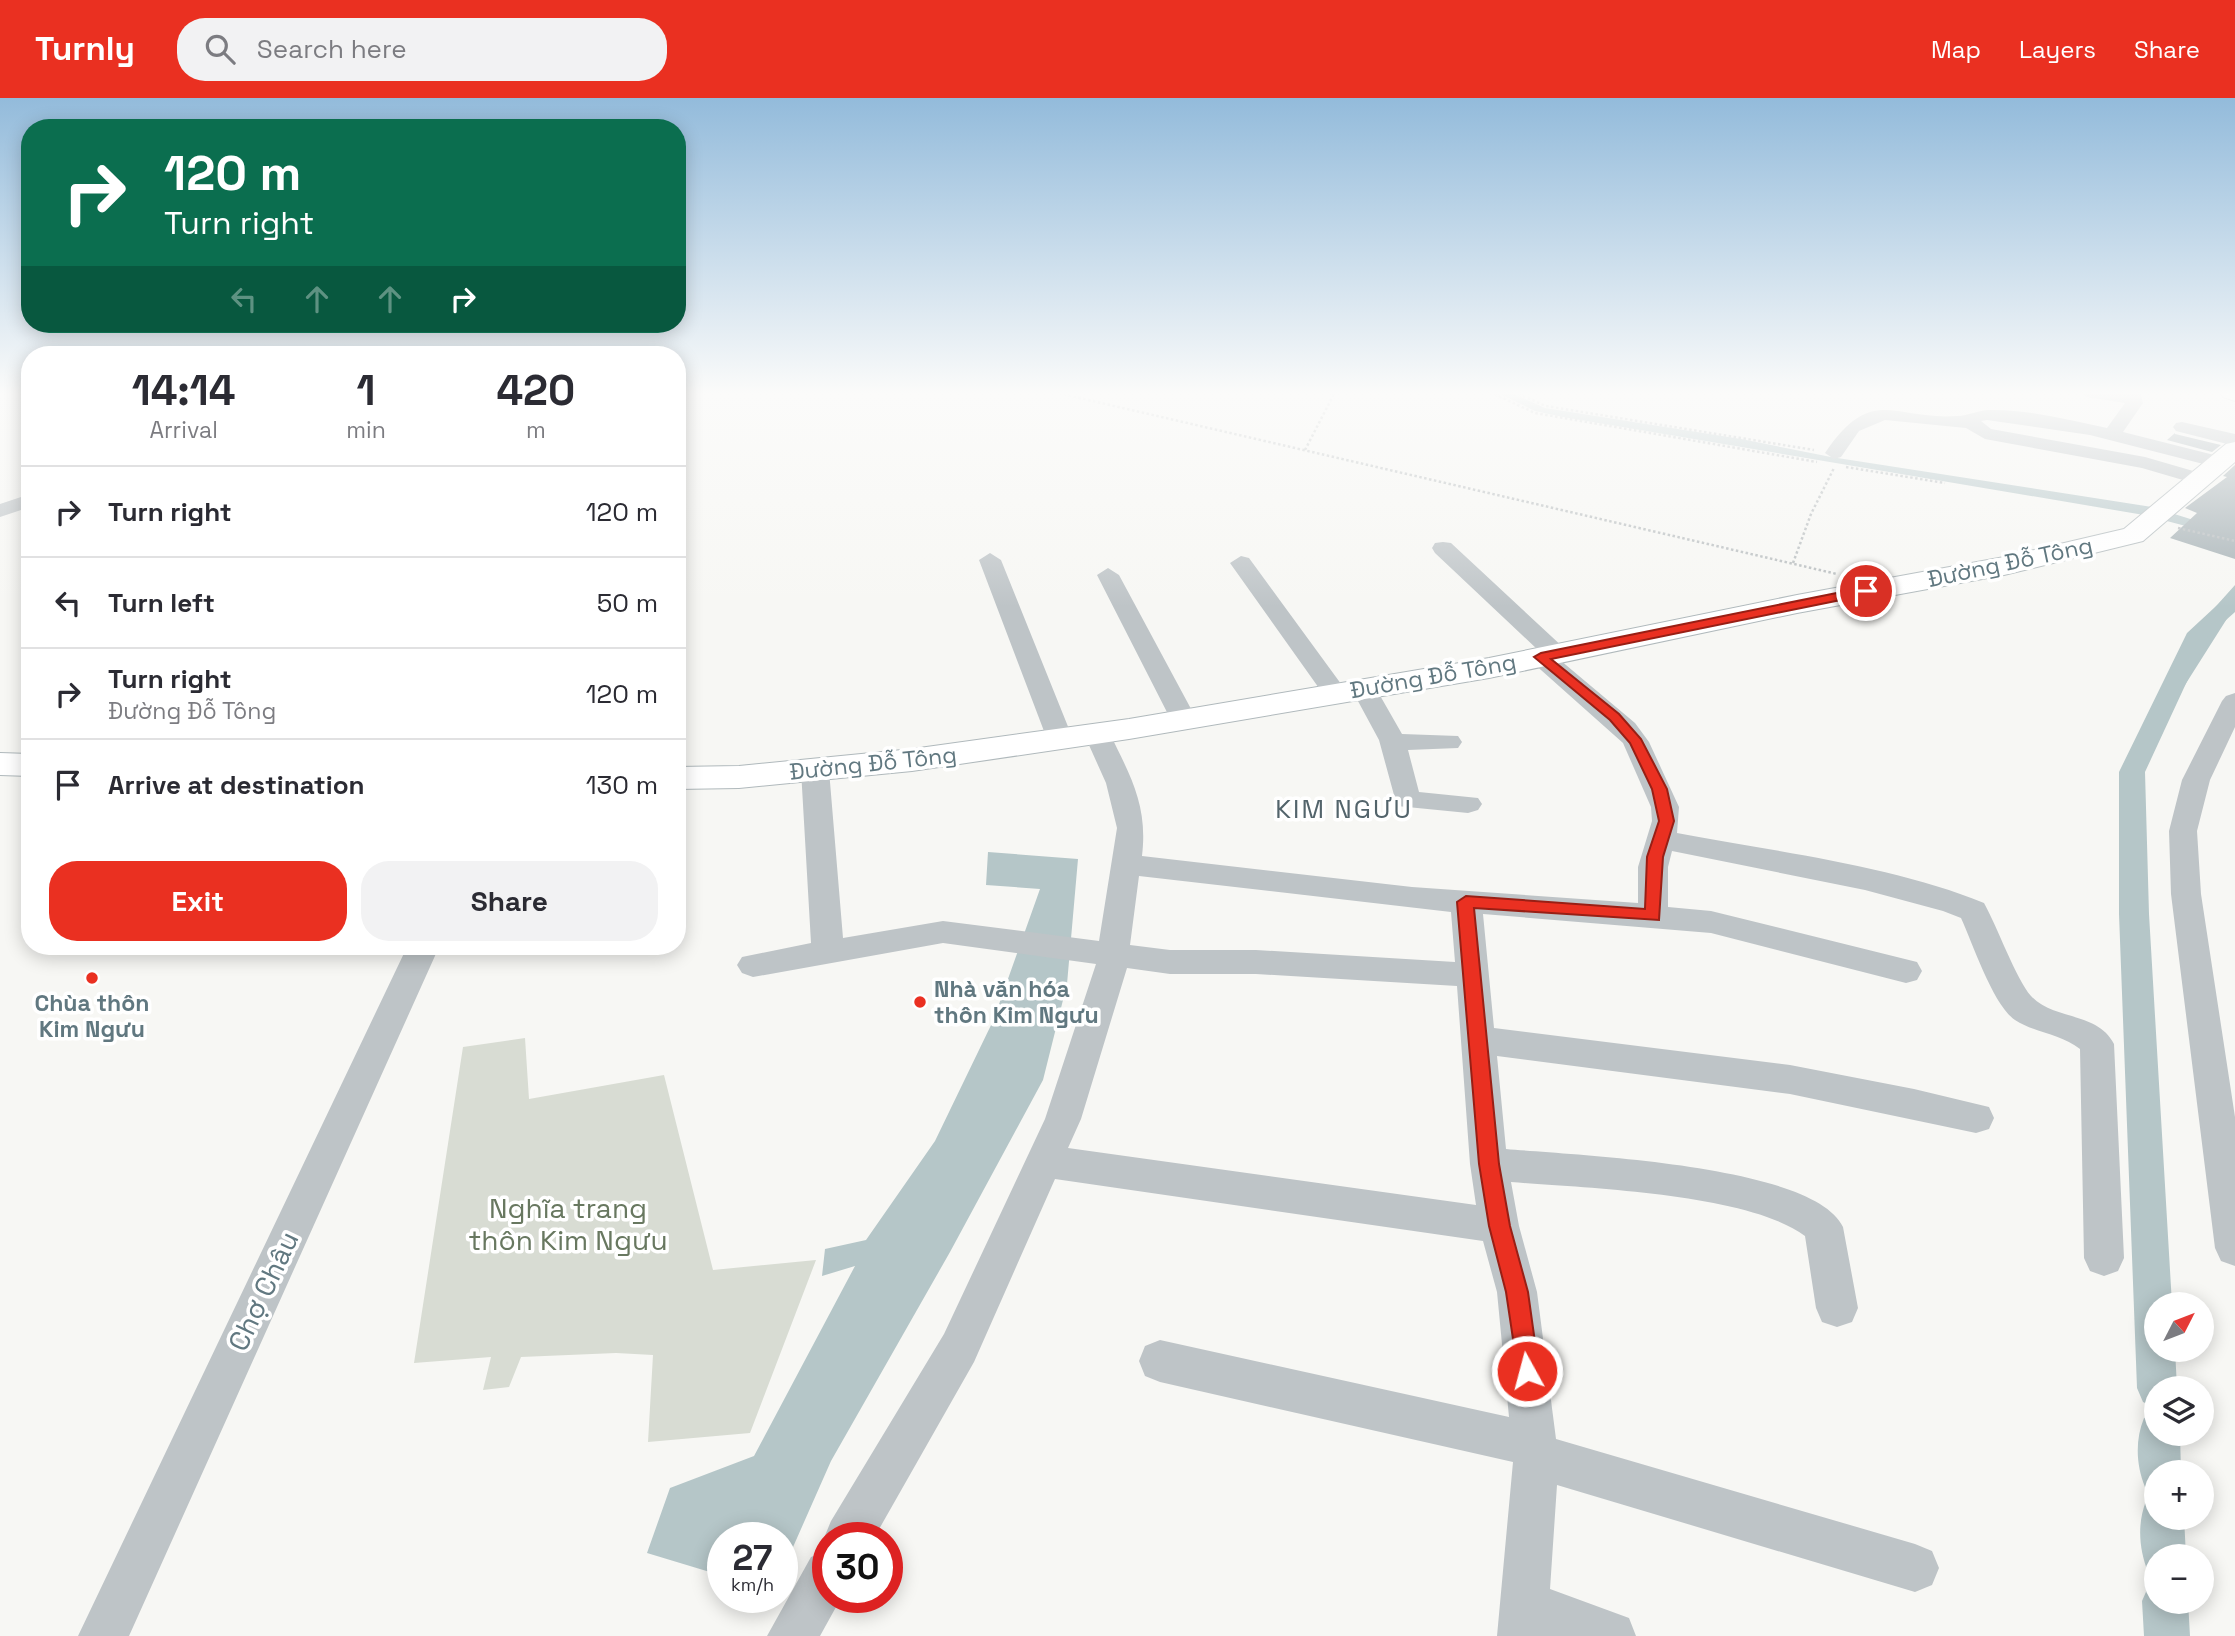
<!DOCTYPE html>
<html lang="en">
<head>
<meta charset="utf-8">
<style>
  :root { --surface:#fff; --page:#f2f2f3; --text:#2b2b33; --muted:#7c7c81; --line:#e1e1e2; --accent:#ea3021 }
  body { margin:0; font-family:"Space Grotesk",sans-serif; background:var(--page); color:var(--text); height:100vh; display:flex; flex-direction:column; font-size:26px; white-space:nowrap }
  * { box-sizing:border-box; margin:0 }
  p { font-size:23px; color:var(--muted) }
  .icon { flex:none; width:38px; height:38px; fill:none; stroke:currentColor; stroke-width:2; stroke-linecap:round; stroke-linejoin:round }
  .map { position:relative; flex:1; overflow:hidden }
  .details { position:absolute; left:21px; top:248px; width:665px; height:609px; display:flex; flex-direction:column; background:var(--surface); border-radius:28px; box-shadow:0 4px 18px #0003 }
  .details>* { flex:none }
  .guide { position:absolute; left:21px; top:21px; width:665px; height:214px; border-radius:28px; box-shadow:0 4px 18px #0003; background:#0b6e4f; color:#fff; overflow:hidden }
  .needle { width:46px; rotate:48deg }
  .tools { position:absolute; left:2144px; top:1194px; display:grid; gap:14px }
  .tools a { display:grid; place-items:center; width:70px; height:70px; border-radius:50%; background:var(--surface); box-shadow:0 4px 18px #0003; font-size:35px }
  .speed { position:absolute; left:707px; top:1424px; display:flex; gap:14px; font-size:35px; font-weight:700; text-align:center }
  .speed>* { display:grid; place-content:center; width:91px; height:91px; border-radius:50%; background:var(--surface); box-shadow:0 4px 18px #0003; line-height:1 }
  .speed small { font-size:18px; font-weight:400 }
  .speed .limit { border:10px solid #d22; background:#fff; color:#111 }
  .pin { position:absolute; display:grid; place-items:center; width:60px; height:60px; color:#fff; margin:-30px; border:4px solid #fff; border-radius:50%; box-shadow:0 2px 7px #0007 }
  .me { position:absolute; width:77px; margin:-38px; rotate:353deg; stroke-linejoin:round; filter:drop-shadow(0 0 5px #0008) }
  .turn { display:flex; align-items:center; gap:24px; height:147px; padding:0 28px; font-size:32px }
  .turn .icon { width:91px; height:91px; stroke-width:2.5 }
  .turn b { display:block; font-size:49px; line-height:60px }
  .lanes { display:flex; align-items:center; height:66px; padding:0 28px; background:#0003; justify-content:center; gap:35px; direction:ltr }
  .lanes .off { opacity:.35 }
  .eta { display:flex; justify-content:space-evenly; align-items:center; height:119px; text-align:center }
  .eta b { font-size:42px; font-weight:700; line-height:49px }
  .cta { display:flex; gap:14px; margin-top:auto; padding:14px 28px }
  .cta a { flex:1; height:80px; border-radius:28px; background:var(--accent); color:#fff; font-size:28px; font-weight:700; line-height:80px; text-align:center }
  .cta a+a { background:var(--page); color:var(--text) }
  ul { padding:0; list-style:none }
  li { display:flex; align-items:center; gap:21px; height:91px; padding:0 28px; border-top:2px solid var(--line) }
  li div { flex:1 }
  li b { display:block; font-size:26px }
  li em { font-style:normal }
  header { display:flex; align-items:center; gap:42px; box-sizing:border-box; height:98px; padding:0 35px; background:var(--accent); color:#fff }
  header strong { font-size:33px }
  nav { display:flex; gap:38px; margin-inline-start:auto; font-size:24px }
  .search { width:490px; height:63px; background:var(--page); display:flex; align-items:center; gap:18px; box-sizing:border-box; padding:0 24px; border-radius:28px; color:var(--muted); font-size:26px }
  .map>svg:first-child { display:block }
</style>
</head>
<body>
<header>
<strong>Turnly</strong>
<div class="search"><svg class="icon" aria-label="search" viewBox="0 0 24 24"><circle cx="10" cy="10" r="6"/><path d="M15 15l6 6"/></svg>Search here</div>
<nav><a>Map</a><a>Layers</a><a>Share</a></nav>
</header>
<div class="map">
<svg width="2235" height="1538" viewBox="0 0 2235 1538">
  <rect width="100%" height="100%" fill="#f7f7f4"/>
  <!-- green -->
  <path fill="#d8dcd3" d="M525 940 529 1001 664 977 713 1172 816 1162 750 1335 648 1344 653 1257 616 1255 521 1259 509 1289 483 1292 491 1259 414 1265 463 949Z"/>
  <!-- water -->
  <path fill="#b5c6c8" d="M1496 294H1510L1545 310 1741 341 1831 359 2152 409 2235 435V441L2144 417 1563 319 1535 313Z
    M2235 487V508L2178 598 2165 592 2193 534Z
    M988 754 1078 761 1067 886 1043 982 950 1154 831 1363 782 1474V1440H723V1478L647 1455 670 1390 754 1358 855 1168 822 1178 825 1151 866 1142 935 1043 993 923 1040 791 986 787Z"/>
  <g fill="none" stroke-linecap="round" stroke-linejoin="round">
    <!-- canal -->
    <path fill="#b5c6c8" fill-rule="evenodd" d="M2235 497V514L2208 538 2145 674 2149 816 2172 1206H2156V1251H2175L2177 1290H2156V1310L2143 1304 2137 1290 2119 816V674L2187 535 2227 498Z
      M2156 1315V1335H2180L2181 1374H2156V1394L2145 1389C2136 1367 2135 1342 2144 1320Z
      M2156 1400V1419H2184L2186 1458H2156V1477L2148 1474C2139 1451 2137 1426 2146 1403Z
      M2156 1484V1503H2188L2190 1538H2144L2142 1503 2149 1487Z"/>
  </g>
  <!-- building -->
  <path fill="#a7b2b6" d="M2175 335V336L2221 347 2212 354 2167 342Z
    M2235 367V461L2170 440 2197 415 2185 410 2227 379 2223 378Z"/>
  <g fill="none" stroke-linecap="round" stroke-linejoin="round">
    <!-- secondary casing -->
    <g stroke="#b0b9bc" stroke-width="2">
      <path id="secondary" d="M2220 294H2235V303L2223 299Z
        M2235 344V364L2143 443 2004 477 1797 515 1489 580 1129 641 912 673 739 690 677 691V669L739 668 912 651 1129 621 1489 560 1797 497 2004 459 2124 431 2226 346Z
        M0 655 30 656V678L0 677Z"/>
    </g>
    <!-- path -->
    <path stroke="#b8bdbf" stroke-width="2.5" stroke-dasharray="2.5 2.5" stroke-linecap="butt" d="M1054 294 1837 476
      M1490 294 1535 315 1817 364
      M1514 294 1546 308 1814 352
      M1305 352 1335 294
      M1846 369 1945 385
      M2178 430 2235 443
      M1793 465 1811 416 1834 370"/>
    <!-- street -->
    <path fill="#bec4c7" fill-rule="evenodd" d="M2078 294H2140L2143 305 2123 334 2226 360 2229 364 2219 370 2090 337 1987 322 1981 323 1991 331 2145 359 2207 377 2210 381 2200 387 2142 370 1985 341 1966 330 1885 322 1859 333 1841 359 1834 361 1825 355C1873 285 1893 323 1958 318 1967 318 1979 312 1989 312 2028 311 2069 322 2107 330L2125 305 2087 299Z
      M2182 324 2235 336V348L2176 333 2173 329 2176 325Z
      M30 396V409L0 419V406Z
      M1443 444 1451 445 1565 551 1568 556 1560 562 1635 625 1649 644 1679 709 1677 735C1773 753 1895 768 1984 805 1997 828 2016 881 2031 898 2054 923 2097 913 2114 946L2124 1160 2118 1173 2104 1178 2090 1173 2084 1160 2080 951C2061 936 2035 935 2015 922 1993 907 1973 846 1961 820L1943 813 1865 792 1672 753 1668 769V809L1711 813 1917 864 1922 873 1917 882 1906 885 1711 835 1483 816 1494 930 1790 967 1914 991 1989 1009 1994 1020 1989 1031 1976 1035 1790 996 1497 958 1506 1051C1573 1057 1814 1066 1843 1129L1858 1210 1852 1224 1837 1229 1822 1224 1816 1210 1805 1138C1748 1095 1585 1090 1511 1084L1519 1128 1537 1194 1556 1341 1915 1446 1932 1453 1939 1470 1932 1487 1915 1494 1557 1387 1550 1491 1629 1520 1636 1538H1497L1513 1364 1160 1284 1145 1278 1139 1263 1145 1248 1160 1242 1509 1319 1497 1194 1483 1143 1055 1081 974 1264 874 1440H828V1448L824 1440 831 1423 944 1236 1045 1021 1096 866 943 845 753 879 742 875 737 867 742 859 811 845 801 672 805 666 815 664 825 666 829 672 843 840 943 823 1099 843 1117 730 1106 685 1084 636 1088 630H1106L1110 636C1131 679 1148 708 1142 758L1412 789 1638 805V769L1652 723 1651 709 1623 645 1532 564 1529 559 1538 552 1435 455 1432 450 1435 445ZM1139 778 1451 814 1455 864 1256 852H1170L1130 847ZM1127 870 1170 876H1256L1457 888 1470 1066 1476 1107 1068 1050 1081 1021Z
      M990 455 1001 462 1073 641 1069 647H1051L1047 641 979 462Z
      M1241 458 1249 460 1344 590 1348 595 1344 600H1326L1230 465Z
      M1108 470 1119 477 1197 622 1193 627H1175L1171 622 1097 477Z
      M1365 584 1374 587 1402 636 1458 638 1462 644 1458 650 1408 652 1419 694 1478 700 1482 706 1478 712 1468 715 1397 708 1379 642 1352 592 1356 587Z
      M2235 595V629L2210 682 2197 733 2201 796 2235 1019V1168L2221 1163 2215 1150 2171 796 2169 733 2182 682 2222 603 2226 598Z
      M407 849H439L129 1538H78Z
      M828 1452V1500H841L820 1538H767L811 1459Z"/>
    <!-- secondary -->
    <use href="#secondary" fill="#fff" fill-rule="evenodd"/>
  </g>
  <!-- sky -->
  <linearGradient id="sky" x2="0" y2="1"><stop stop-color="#93bbdb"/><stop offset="0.58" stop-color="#fbfbfa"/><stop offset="1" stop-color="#fbfbfa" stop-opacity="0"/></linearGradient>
  <rect width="2235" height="509" fill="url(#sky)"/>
  <!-- route -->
  <path fill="#ea3021" stroke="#981f15" stroke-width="2" d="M1866 489 1872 493 1870 496 1551 561 1619 616 1641 641 1667 691 1674 723 1663 759 1659 822 1474 810 1499 1066 1510 1128 1528 1194 1539 1273 1535 1281 1527 1284 1519 1281 1506 1194 1489 1128 1479 1066 1457 804 1466 798 1645 811 1647 759 1659 723 1652 691 1630 645 1610 622 1534 559 1541 555Z"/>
  <!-- markers -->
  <g fill="#ea3021" stroke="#fff" stroke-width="2.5">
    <circle cx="92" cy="880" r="7"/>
    <circle cx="920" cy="904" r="7"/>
  </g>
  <g text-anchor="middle" stroke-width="7" stroke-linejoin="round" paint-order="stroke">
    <!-- street labels -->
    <g font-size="23" fill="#617880" stroke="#fff">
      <text transform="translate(2010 464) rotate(-12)" y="8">Đường Đỗ Tông</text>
      <text transform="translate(1433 578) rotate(-10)" y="8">Đường Đỗ Tông</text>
      <text transform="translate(873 665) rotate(-6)" y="8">Đường Đỗ Tông</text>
    </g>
    <!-- poi labels -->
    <g font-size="23" font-weight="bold" fill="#617880" stroke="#fff" text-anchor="start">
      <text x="934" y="899">Nhà văn hóa<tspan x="934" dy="26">thôn Kim Ngưu</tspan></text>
      <text x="92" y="913" text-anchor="middle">Chùa thôn<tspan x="92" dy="26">Kim Ngưu</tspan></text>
    </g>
    <!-- quarter labels -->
    <g font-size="26" letter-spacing="2" fill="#53646b" stroke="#fff">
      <text x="1344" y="720">KIM NGƯU</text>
    </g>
    <!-- near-park labels -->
    <g font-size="28" fill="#687860" stroke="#fff">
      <text x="568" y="1120">Nghĩa trang<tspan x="568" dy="32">thôn Kim Ngưu</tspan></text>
    </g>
    <!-- near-street labels -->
    <g font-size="28" fill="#617880" stroke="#fff">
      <text transform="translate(263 1193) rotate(-65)" y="10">Chợ Châu</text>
    </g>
  </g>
</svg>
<div class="tools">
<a><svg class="needle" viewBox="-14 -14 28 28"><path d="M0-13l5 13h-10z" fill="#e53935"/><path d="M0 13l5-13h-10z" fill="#7c7c81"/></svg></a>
<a><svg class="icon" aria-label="layers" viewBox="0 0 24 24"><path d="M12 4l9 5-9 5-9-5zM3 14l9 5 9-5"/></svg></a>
<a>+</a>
<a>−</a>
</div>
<div class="speed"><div>27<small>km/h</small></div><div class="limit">30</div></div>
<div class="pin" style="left:1866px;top:493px;background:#d93025"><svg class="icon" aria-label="arrive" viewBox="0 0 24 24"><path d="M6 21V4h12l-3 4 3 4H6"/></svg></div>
<svg class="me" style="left:1527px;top:1273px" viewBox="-20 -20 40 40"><circle r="17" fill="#ea3021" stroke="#fff" stroke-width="3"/><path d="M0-11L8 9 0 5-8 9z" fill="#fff"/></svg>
<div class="guide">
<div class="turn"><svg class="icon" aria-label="right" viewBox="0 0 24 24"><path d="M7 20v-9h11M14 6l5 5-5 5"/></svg><div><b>120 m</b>Turn right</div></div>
<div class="lanes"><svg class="icon off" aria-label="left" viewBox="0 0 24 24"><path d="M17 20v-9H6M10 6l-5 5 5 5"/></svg><svg class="icon off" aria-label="ahead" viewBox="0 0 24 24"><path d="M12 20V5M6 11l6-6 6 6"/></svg><svg class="icon off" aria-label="ahead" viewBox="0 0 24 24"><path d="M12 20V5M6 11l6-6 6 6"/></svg><svg class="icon" aria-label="right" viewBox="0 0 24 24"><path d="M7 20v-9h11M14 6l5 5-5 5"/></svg></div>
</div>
<section class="details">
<div class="eta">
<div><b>14:14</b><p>Arrival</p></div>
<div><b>1</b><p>min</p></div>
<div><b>420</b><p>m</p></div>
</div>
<ul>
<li><svg class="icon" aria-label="right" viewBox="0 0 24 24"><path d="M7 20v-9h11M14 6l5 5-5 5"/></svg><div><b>Turn right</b></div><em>120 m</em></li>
<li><svg class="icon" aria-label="left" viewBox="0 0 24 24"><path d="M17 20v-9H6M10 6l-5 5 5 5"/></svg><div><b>Turn left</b></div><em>50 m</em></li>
<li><svg class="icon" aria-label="right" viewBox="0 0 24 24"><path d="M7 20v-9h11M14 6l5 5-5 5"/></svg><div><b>Turn right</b><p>Đường Đỗ Tông</p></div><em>120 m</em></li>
<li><svg class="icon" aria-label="arrive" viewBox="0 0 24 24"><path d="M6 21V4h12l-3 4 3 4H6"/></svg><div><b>Arrive at destination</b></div><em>130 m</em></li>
</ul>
<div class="cta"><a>Exit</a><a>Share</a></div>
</section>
</div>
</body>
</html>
